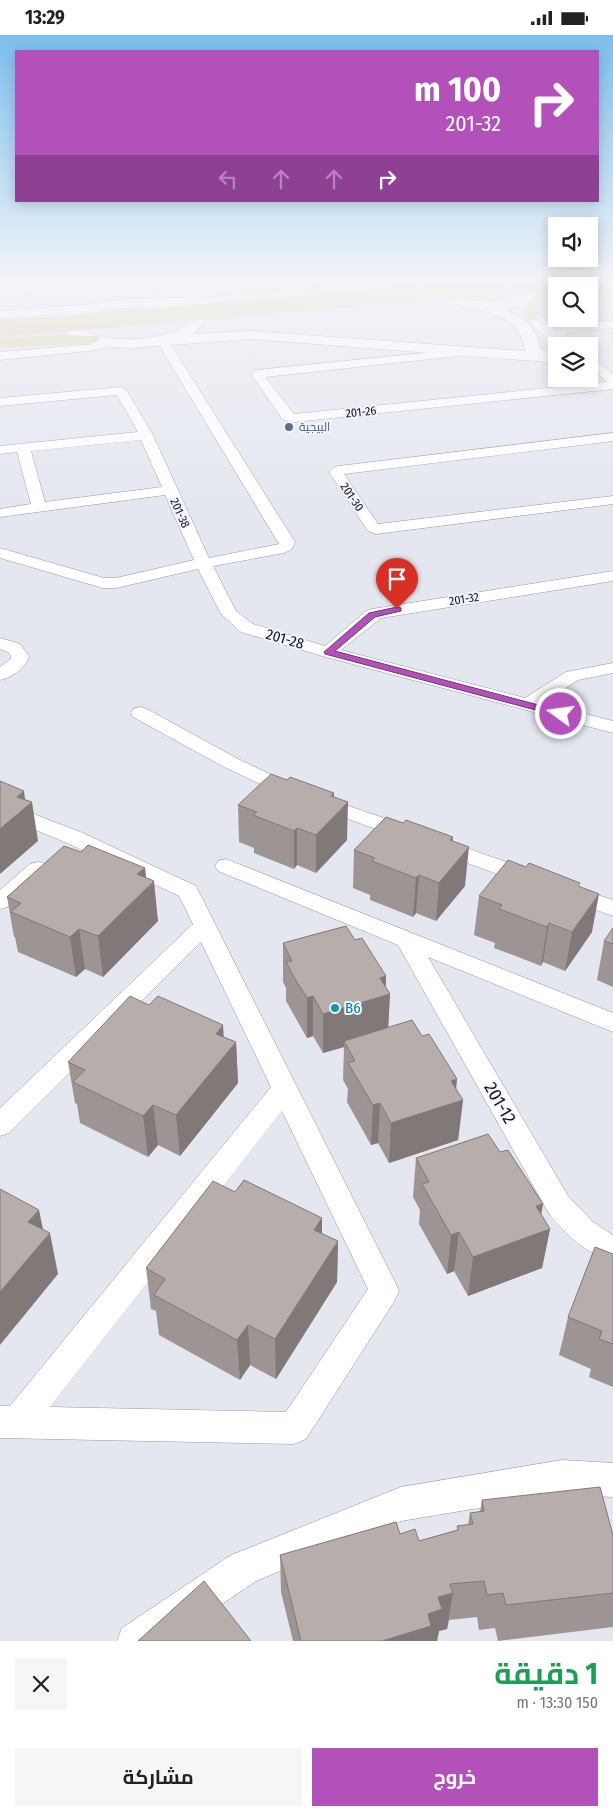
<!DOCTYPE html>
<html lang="ar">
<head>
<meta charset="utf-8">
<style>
  :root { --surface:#fff; --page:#f6f6f6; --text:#222; --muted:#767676; --accent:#b251b9 }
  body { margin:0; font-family:"Fira Sans Condensed",Cairo,sans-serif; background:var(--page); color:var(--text); direction:rtl; height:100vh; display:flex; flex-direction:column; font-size:19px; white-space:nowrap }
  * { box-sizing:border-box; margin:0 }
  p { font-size:16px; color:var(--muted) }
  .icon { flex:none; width:28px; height:28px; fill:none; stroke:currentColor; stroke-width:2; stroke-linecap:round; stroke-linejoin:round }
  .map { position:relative; height:1606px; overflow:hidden; direction:ltr }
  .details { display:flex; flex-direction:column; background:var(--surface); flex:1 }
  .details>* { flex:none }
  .guide { position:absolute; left:15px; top:15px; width:584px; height:152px; border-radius:0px; box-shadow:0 2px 12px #0003; direction:rtl; background:#b251b9; color:#fff; overflow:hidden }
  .controls { position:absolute; left:548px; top:182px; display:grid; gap:10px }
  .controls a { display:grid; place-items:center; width:50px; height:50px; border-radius:0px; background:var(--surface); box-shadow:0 2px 12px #0003; font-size:25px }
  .pin { position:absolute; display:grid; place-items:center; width:42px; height:42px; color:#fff; margin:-51px -21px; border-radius:50% 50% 50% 0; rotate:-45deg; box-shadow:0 0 5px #0007 }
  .pin .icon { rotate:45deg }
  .me { position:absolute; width:55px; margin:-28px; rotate:284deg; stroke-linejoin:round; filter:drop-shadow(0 0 4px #0008) }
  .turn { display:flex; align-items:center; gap:18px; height:105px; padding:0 15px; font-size:22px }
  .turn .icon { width:65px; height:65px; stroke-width:2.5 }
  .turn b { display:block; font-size:35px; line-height:42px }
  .lanes { display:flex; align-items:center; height:48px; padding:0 15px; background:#0003; justify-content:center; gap:25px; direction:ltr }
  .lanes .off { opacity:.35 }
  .round { display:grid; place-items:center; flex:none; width:52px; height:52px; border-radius:0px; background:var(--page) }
  .overview { display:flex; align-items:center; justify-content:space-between; height:85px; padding:0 15px }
  h1 { font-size:30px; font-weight:700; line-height:38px; color:#1e9e55 }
  .button { display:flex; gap:10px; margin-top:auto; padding:10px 15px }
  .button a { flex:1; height:58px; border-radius:0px; background:var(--accent); color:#fff; font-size:20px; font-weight:700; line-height:58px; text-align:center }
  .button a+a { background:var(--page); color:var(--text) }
  .status { display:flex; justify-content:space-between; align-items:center; height:35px; padding:0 25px; background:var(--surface); direction:ltr }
  .status svg { height:14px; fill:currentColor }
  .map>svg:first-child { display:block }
</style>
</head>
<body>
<div class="status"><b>13:29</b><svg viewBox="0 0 49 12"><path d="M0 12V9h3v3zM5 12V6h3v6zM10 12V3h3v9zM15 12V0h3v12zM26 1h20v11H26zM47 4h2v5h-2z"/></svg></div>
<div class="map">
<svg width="613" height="1606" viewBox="0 0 613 1606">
  <rect width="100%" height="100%" fill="#e5e7f0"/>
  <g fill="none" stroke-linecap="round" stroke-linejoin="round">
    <!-- street casing -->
    <g stroke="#94969e" stroke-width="1">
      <path id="street" d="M0 246H10L35 253 36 255 35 257 31 258 0 249Z
        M123 246H138L160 252 161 254 156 257 124 248Z
        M162 302 168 305 295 507 292 514 284 518 213 531 236 576 253 589 325 611 366 576 372 574 613 536V546L381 583 341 615 525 663 566 637 613 628V638L578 645 543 668 613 686V698L322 621 241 597 221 579 198 534 116 553H103L0 523V513L104 543H116L194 525 165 460 0 482V474L31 469 17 417 0 419V411L138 397 117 360 0 371V363L121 352 127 356 153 400 209 523 279 509 156 305ZM141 405 162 452 45 467 31 416Z
        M111 304 117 307 115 309 98 315 0 325V317L96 309Z
        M473 313 477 315 479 317 477 319 265 342 294 379 607 347 589 331V321L593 322 613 340V354L294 387 283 385 251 339 257 335Z
        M613 398V406L344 439 378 489 613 461V469L376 499 368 496 329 437 334 432 339 431Z
        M0 603 20 609 29 621C27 632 11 643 0 645V632L11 624V621L8 617 0 614Z
        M140 672 147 674 238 724 298 752 301 756 298 760 291 762 284 760 224 732 133 682 131 678 133 674Z
        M322 762 413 793 417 798 413 803 406 805 315 772 312 768 315 764Z
        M0 766 83 798 196 851 395 1247 399 1256 395 1265 306 1404 294 1409 0 1403V1371H10L271 1052 201 907 9 1098 0 1101V1073L193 889 179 861 67 808 0 780ZM282 1076 368 1254 286 1377 50 1372Z
        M442 804 536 838 539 843 536 848 528 850 434 816 431 811 434 806Z
        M226 824 613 978V997L428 922 568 1161 593 1187 613 1200V1227C585 1217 566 1201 548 1177L398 910 218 836 215 831 218 826Z
        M38 827 46 829 49 834 46 839 8 872 0 874V855L30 829Z
        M571 851 613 865V881L563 863 560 858 563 853Z
        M562 1425 613 1428V1462L562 1459 401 1486 256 1546 167 1606H117L122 1593 231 1520 244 1515 401 1452Z"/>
    </g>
    <!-- secondary casing -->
    <g stroke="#94969e" stroke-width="1">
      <path id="secondary" d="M393 246H446L444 250 445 252C460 267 506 274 522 258L510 246H525L537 258 528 267 554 294 565 290 613 285V293L568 298 565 300 566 302 578 311H560L554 308 534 292 519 271 505 274C523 282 538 293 540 314L556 318V326L547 327 250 304 132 313 111 312 87 308 72 302 61 291 63 284 69 278 0 284V276L94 269 127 264 211 262ZM431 250C454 287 520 263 525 316L250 296 194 299 204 288 199 278 186 271ZM134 272C150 273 181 271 189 287 167 308 98 311 76 290L77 286 99 276Z"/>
    </g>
    <!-- primary casing -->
    <g stroke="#c6c6c7" stroke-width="1">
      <path id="primary" d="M426 246H445C437 255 394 263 386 254L393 250Z
        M573 246H613V250L589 252 556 251V262L543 268 537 273 540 283 538 286H528L523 273 533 262 556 254 553 251 555 248Z
        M68 300 98 301 100 304 98 307 93 308 0 312V304Z"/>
    </g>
    <!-- street -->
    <use href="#street" fill="#fff" fill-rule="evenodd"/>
    <!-- secondary -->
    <use href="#secondary" fill="#fff" fill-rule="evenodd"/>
    <!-- primary -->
    <use href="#primary" fill="#dece9a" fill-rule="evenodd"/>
    <!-- primary-bridge casing -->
    <g stroke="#c6c6c7" stroke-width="16" stroke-linecap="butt">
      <path id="primary-bridge" d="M0 294 565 246"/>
    </g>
    <!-- primary-bridge -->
    <use href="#primary-bridge" stroke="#dece9a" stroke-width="15"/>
  </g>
  <!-- wall -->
  <path fill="#9d9593" d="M334 762 347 805 316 838 297 830 294 834 254 818V813L239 807 238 770Z
    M452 806 465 851 436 886 416 878 413 882 388 872 370 865V860L353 853 354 815Z
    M81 817 145 833 146 843 158 886 103 942 85 934 76 942 18 917 15 902H14L7 862Z
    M580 851 592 897 565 936 543 927 541 931 513 920 494 913 495 908 474 900 479 861Z
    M613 893V952L597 945 604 906Z
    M355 905 386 941V952L390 959 388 992 456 1055 463 1065 458 1105 389 1128 378 1108 371 1110 347 1067 348 1054 343 1045 344 1012 323 1018 313 1001 307 1003 286 966V953L283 947V908Z
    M224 1002 236 1007 238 1048 180 1121 158 1110 148 1122 80 1088 77 1069 75 1068 68 1027Z
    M500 1117 543 1169 541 1180 550 1194 542 1233 468 1261 454 1236 447 1239 419 1189 420 1175 413 1162 416 1123Z
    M235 1157 338 1206 337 1247 276 1344 250 1330 240 1345 159 1300 156 1276 151 1274 146 1233Z
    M613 1219V1352L589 1342 591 1334 559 1320 568 1282Z
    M482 1465 613 1500V1592L498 1606 495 1593 479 1595 477 1582 449 1585 447 1594 439 1596 437 1606H293L281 1557 280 1520 400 1499 419 1506 457 1495V1491L468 1490 470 1478 480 1477Z"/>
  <!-- shaded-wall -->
  <path fill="#807978" d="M24 756 26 772 32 767 38 806 0 839V794L17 762Z
    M334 758 333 783 348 767 347 805 316 838V800L331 761Z
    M297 793V830L294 834V796Z
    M453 802 450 835 469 812 465 851 436 886 439 848 450 805Z
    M145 833 147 854 154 846 158 886 103 942 98 901 137 839Z
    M419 840 416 878 413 882 416 843Z
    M599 859 592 897 565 936 572 897Z
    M549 888 543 927 541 931 547 892Z
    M79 894 85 934 76 942 70 902Z
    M386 941 385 961 390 959 388 998 344 1006V1012L323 1018V979L380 943Z
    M313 961V1001L307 1003V963Z
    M223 990 225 1021 236 1007 238 1048 180 1121 176 1080 216 999Z
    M457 1044 455 1068 463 1065 458 1105 389 1128 391 1088 451 1046Z
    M380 1068 378 1108 371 1110 373 1070Z
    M153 1070 158 1110 148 1122 143 1081Z
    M543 1169 537 1199 550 1194 542 1233 468 1261 473 1222 536 1171Z
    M39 1175 45 1204 50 1198 58 1239 0 1310V1257L28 1187Z
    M322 1183V1223L314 1195Z
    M459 1197 454 1236 447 1239 451 1200Z
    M338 1206 337 1247 276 1344 275 1304Z
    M248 1290 250 1330 240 1345 237 1305Z
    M453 1558 447 1594 439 1596 437 1606H382L428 1579 438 1562Z"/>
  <!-- building -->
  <path fill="#b7adab" stroke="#807978" d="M271 739 287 745 290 742 334 758 331 761 348 767 316 800 297 793 294 796 253 780 257 777 238 770Z
    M0 746 24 756 17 762 32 767 0 794Z
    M386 782 403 788 406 785 453 802 450 805 469 812 439 848 419 840 416 843 372 826 375 823 354 815Z
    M88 810 145 833 137 839 154 846 98 901 79 894 70 902 11 877 21 868 7 862 64 811 81 817Z
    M508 825 526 832 529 828 580 848 578 851 599 859 572 897 549 888 547 892 499 874 502 870 479 861Z
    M346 891 355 905 362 903 386 941 380 943 390 959 323 979 313 961 307 963 294 942 286 927 292 926 283 908Z
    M613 893V909L604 906Z
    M130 961 149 970 158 961 223 990 216 999 236 1007 176 1080 153 1070 143 1081 73 1047 85 1035 68 1027Z
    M412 985 422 1001 429 999 457 1044 451 1046 463 1065 391 1088 380 1068 373 1070 358 1045 348 1028 355 1026 344 1006Z
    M488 1099 500 1117 508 1115 543 1169 536 1171 550 1194 473 1222 459 1197 451 1200 434 1170 422 1149 429 1147 416 1123Z
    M244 1145 322 1183 314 1195 338 1206 275 1304 248 1290 237 1305 154 1260 165 1244 146 1233 213 1146 235 1157Z
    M0 1154 39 1175 28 1187 50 1198 0 1257Z
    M595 1212 613 1219V1309L599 1304 602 1296 568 1282Z
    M600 1452 613 1500V1558L506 1570 503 1558 487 1560 484 1546 450 1549 453 1558 438 1562 442 1574 428 1579 431 1591 382 1606H301L280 1520 396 1487 400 1499 415 1494 419 1506 458 1495 457 1491 473 1489 470 1478 484 1476 482 1465Z
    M204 1546 251 1606H138Z"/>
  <!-- sky -->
  <linearGradient id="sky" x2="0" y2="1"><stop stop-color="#7cbfee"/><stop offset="0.52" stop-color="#f3f4f8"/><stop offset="1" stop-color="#f3f4f8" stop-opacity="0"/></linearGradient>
  <rect width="613" height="471" fill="url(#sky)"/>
  <!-- route -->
  <path fill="#b251b9" stroke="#743578" d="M397 572 401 573V576L375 582 335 616 565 677 566 679 561 682 558 681 325 619 324 617 369 578Z"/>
  <!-- markers -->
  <circle fill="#5c6f8a" stroke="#f2f4fd" stroke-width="2" cx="289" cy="392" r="5"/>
  <circle fill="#0f9aa8" stroke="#f2f4fd" stroke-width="2" cx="335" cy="973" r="5"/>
  <g text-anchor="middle" stroke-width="4" stroke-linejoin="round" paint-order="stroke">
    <!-- far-street labels -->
    <g font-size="12" fill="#121316" stroke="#f2f4fd">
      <text transform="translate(361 377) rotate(-6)" y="4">201-26</text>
      <text transform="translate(352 462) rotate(56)" y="4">201-30</text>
      <text transform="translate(180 478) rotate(66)" y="4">201-38</text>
      <text transform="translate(464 564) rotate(-9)" y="4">201-32</text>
    </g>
    <!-- far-service labels -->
    <g font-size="12" fill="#4e5e75" stroke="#f2f4fd" text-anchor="start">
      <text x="299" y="396">البيجية</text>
    </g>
    <!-- street labels -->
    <g font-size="15" fill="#121316" stroke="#f2f4fd">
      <text transform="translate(285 604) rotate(16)" y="5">201-28</text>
    </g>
    <!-- culture labels -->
    <g font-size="15" fill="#0d838f" stroke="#f2f4fd" text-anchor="start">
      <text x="345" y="978">B6</text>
    </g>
    <!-- near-street labels -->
    <g font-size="18" fill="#121316" stroke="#f2f4fd">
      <text transform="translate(500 1068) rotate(60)" y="6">201-12</text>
    </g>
  </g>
</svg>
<div class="controls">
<a><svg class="icon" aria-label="sound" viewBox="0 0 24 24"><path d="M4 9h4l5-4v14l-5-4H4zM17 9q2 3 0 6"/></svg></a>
<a><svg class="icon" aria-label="search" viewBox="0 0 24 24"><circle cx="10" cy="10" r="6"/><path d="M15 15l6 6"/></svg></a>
<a><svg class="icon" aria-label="layers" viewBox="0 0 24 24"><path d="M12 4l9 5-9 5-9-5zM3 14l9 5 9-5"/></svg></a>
</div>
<div class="pin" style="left:397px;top:574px;background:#d93025"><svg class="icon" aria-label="arrive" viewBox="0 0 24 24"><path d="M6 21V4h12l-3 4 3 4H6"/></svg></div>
<svg class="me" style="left:561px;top:679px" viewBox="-20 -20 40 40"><circle r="17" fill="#b251b9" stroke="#fff" stroke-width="3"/><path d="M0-11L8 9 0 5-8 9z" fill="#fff"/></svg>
<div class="guide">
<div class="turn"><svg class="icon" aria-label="right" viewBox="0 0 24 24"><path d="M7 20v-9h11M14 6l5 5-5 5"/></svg><div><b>100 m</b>201-32</div></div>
<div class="lanes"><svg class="icon off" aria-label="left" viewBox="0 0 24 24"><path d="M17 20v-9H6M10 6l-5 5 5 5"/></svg><svg class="icon off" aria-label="ahead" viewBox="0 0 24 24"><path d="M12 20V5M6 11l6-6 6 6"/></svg><svg class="icon off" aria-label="ahead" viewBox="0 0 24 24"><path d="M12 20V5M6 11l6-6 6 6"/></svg><svg class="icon" aria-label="right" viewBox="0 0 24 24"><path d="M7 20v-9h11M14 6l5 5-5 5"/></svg></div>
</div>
</div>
<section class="details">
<div class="overview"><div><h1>1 دقيقة</h1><p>150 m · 13:30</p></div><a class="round"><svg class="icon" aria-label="close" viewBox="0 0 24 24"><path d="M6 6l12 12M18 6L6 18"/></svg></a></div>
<div class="button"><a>خروج</a><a>مشاركة</a></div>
</section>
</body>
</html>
